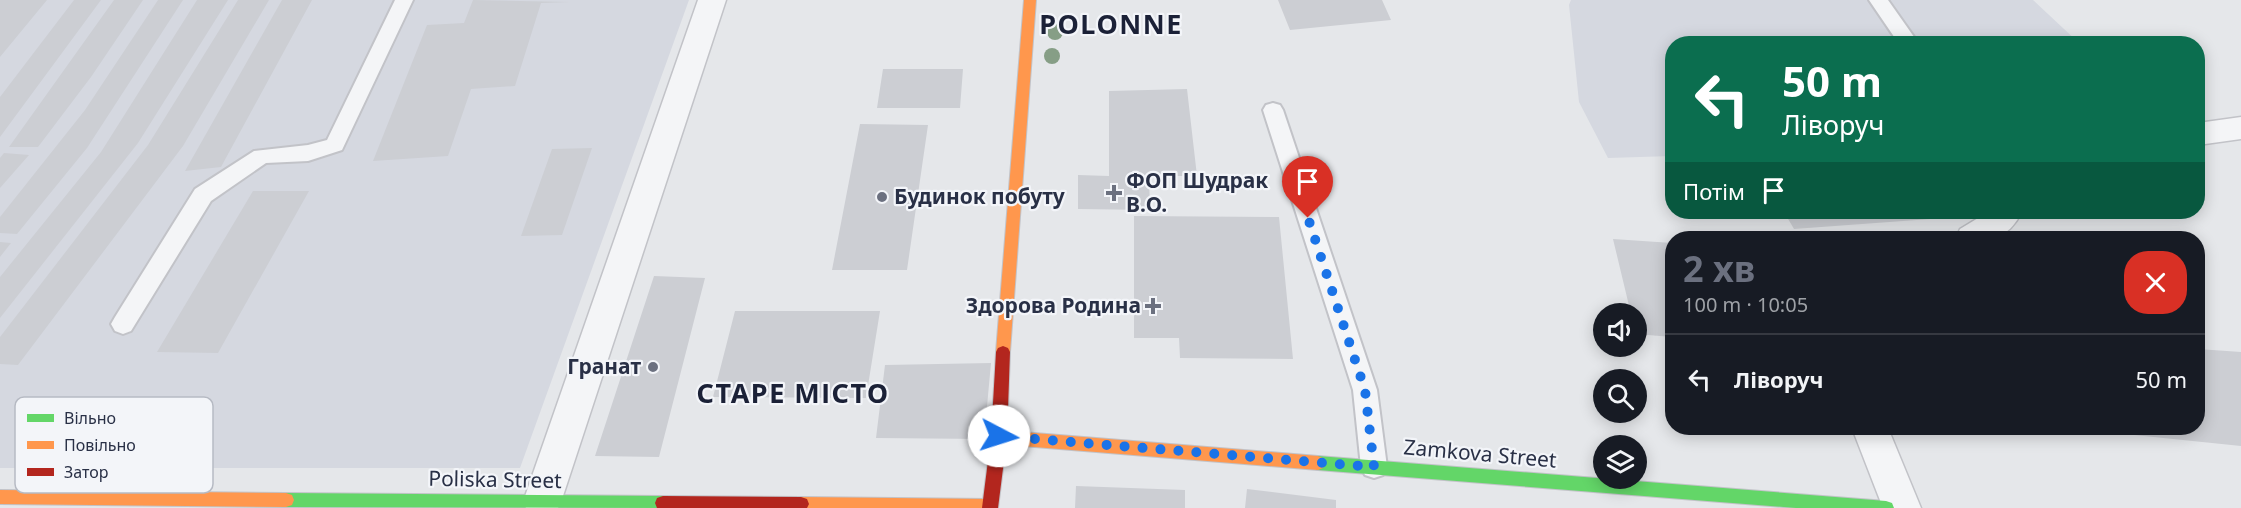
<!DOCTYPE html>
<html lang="uk">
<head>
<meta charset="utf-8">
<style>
  :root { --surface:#171b24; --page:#242831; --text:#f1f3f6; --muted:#9ea1a6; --line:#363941; --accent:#6b707f }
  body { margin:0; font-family:"Noto Sans",sans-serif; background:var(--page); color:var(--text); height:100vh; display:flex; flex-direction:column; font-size:22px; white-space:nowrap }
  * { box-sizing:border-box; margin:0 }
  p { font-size:20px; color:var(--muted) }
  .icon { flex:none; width:33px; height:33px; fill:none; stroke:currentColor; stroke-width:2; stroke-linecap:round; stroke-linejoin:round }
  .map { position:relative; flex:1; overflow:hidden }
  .sheet { position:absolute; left:1665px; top:231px; width:540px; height:204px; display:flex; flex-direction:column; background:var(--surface); border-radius:24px; box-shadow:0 3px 15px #0003 }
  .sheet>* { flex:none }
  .guide { position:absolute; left:1665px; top:36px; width:540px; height:183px; border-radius:24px; box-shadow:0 3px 15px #0003; background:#0b6e4f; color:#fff; overflow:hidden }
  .controls { position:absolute; left:1593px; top:303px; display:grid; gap:12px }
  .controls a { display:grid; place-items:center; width:54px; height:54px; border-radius:50%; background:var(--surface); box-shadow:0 3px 15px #0003; font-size:30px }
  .pin { position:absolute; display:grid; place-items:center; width:51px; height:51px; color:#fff; margin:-62px -26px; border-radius:50% 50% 50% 0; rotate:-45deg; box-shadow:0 0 6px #0007 }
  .pin .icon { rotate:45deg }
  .me { position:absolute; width:66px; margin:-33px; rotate:95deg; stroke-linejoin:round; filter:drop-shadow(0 0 4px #0008) }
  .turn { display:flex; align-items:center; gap:21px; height:126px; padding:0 18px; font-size:27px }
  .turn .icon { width:78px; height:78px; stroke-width:2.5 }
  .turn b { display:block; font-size:42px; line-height:51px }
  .then { display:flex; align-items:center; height:57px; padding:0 18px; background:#0003; gap:12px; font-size:22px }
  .round { display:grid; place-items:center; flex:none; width:63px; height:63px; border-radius:24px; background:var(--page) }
  .headline { display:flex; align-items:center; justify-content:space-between; height:102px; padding:0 18px }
  h1 { font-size:36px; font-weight:700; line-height:45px; color:var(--accent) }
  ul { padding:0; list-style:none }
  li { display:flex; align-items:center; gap:18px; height:90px; padding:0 18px; border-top:2px solid var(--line) }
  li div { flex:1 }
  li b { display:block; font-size:22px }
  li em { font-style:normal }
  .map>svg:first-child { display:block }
</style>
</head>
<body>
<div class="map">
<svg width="2241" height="508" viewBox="0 0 2241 508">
  <rect width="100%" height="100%" fill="#e5e7ea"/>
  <!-- built -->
  <path fill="#d5d8e0" d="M0 0H689L520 468H0Z
    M1571 0H2033L2079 43 1672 44V156L1608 158 1579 102 1569 5Z"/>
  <!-- building -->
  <path fill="#ccced3" d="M0 0H47L0 57Z
    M74 0H101L0 137V97Z
    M114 0H143L91 77 38 147H9Z
    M158 0H183L87 148 17 234 0 233V217L85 110Z
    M197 0H228L138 143 0 318V277L101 152Z
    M238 0H269L183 146 18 365 0 364V337L148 145Z
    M282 0H312L221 167 185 171Z
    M473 0 570 2 541 3 515 86 471 89 448 156 373 161 427 25 464 23Z
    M1278 0H1382L1391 20 1290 30Z
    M883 69H963L960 108H877Z
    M1187 89 1197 176H1149L1150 210 1078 209V175L1109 176V91Z
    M860 124 928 125 907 270H832Z
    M592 148 562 235 521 236 552 149Z
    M4 153 29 155 0 188V158Z
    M253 191H309L218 353 157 352Z
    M1784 212H1939L1944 218 1794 229Z
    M1134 216 1279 217 1293 359 1180 358 1179 338H1134Z
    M1613 239 1672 243V337L1636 334V314H1631Z
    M0 242 11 243 0 257Z
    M654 276 705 278 659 457 595 456Z
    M735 311H880L866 398 713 397Z
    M2198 349 2241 352V446L2076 429 2198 428Z
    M991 363 984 439 876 438 885 365Z
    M1076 486 1185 490V508H1075Z
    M1247 489 1336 500V508H1245Z"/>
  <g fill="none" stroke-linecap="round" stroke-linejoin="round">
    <!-- lane casing -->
    <g stroke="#c2c3c8" stroke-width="4">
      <path id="lane" d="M395 0H413L342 150 308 161 266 163 211 201 131 331 123 334 115 331 111 324 115 317 195 189 254 151 308 145 327 140Z
        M1869 0H1888L1919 44H1899Z
        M1273 103 1280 105 1283 110 1377 390 1387 467 1383 475 1374 478 1365 475 1361 467 1353 390 1263 110 1266 105Z"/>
    </g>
    <!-- street casing -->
    <g stroke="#c2c3c8" stroke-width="3">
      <path id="street" d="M698 0H726L561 502 558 508H526L523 502Z
        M2241 117V139L2198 145V123Z
        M1988 212H2022C2004 245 1989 238 1956 238L1960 229Z
        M1852 428H1888L1921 508H1883Z"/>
    </g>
    <!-- fast casing -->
    <g stroke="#c2c3c8" stroke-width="2">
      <path id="fast" d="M1318 456 1886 501 1892 503 1894 508H1796L1318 470 1313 468 1310 463 1313 458Z
        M286 493 663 496 669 498 671 503 669 508 286 507 280 505 278 500 280 495Z"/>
    </g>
    <!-- slow casing -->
    <g stroke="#c2c3c8" stroke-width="2">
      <path id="slow" d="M1024 0H1036L1010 352 1008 356 1003 358 998 356 996 352Z
        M999 430 1318 456 1323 458 1326 463 1323 468 1318 470 999 444 994 442 991 437 994 432Z
        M0 490 286 493 292 495 294 500 292 505 286 507 0 504Z
        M801 497 990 499 996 501 998 506 997 508H795L793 504 795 499Z"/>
    </g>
    <!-- jam casing -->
    <g stroke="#c2c3c8" stroke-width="2">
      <path id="jam" d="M1003 346 1008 348 1010 352 1007 437 998 508H982L991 437 996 352 998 348Z
        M663 496 801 497 807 499 809 504 807 508H657L655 503 657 498Z"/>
    </g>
    <!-- lane -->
    <use href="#lane" fill="#f4f5f7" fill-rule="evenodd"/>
    <!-- street -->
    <use href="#street" fill="#f4f5f7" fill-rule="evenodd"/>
    <!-- fast -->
    <use href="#fast" fill="#63d668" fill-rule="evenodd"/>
    <!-- slow -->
    <use href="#slow" fill="#ff974d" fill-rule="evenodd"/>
    <!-- jam -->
    <use href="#jam" fill="#b3261e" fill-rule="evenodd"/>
  </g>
  <!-- trees -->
  <g fill="#869e86">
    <circle cx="1055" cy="32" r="8"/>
    <circle cx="1052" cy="56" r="8"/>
  </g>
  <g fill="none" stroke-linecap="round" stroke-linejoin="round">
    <!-- route -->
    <path stroke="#1a73e8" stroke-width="10" stroke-dasharray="0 18" d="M999 436 1374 467 1365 390 1308 218"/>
  </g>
  <!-- markers -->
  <g fill="#6b707f" stroke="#f3f5f9" stroke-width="2">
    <path d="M1111 184h6v6h6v6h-6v6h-6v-6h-6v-6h6z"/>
    <circle cx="882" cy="197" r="6"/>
    <path d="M1150 297h6v6h6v6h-6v6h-6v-6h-6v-6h6z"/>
    <circle cx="653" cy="367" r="6"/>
  </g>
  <g text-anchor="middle" stroke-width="4.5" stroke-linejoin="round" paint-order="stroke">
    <!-- poi labels -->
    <g font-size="21" font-weight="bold" fill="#293046" stroke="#f3f5f9" text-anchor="start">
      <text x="1126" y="188">ФОП Шудрак<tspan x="1126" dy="24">В.О.</tspan></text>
      <text x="894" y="204">Будинок побуту</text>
      <text x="1141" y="313" text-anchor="end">Здорова Родина</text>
      <text x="641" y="374" text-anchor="end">Гранат</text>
    </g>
    <!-- street labels -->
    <g font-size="21" fill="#293046" stroke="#f3f5f9">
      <text transform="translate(1480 454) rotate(5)" y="7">Zamkova Street</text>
      <text transform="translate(495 480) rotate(1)" y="7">Poliska Street</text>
    </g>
    <!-- district labels -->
    <g font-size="27" font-weight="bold" letter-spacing="1.5" fill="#1b2137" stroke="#f3f5f9">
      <text x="1111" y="34">POLONNE</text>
      <text x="793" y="403">СТАРЕ МІСТО</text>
    </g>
  </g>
  <!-- legend -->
  <rect x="15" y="397" width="198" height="96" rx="9" fill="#f3f5f9" stroke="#b6bac3" stroke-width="1.5"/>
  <rect x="27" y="414" width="27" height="8" fill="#63d668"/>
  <rect x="27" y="441" width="27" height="8" fill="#ff974d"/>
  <rect x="27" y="468" width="27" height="8" fill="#b3261e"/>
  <g font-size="16" fill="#293046">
    <text x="64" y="424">Вільно</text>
    <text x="64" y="451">Повільно</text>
    <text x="64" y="478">Затор</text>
  </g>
</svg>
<div class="controls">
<a><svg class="icon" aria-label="sound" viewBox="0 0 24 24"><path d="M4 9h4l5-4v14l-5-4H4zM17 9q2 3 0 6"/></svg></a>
<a><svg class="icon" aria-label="search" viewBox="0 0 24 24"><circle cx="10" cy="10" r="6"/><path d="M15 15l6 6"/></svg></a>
<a><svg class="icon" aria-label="layers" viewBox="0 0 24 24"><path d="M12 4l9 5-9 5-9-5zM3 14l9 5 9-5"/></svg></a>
</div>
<div class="pin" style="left:1308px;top:218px;background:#d93025"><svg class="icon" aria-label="arrive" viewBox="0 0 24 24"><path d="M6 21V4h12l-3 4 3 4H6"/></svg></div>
<svg class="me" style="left:999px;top:436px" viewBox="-20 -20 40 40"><circle r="19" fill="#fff"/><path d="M0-13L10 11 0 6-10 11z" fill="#1a73e8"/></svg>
<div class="guide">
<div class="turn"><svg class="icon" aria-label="left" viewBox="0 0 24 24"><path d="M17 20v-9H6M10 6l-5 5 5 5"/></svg><div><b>50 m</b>Ліворуч</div></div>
<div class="then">Потім<svg class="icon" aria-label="arrive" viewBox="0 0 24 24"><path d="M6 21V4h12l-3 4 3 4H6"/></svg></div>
</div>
<section class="sheet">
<div class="headline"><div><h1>2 хв</h1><p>100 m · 10:05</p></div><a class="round" style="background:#d93025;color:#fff"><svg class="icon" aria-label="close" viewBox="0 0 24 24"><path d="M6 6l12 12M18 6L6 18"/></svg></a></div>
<ul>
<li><svg class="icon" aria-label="left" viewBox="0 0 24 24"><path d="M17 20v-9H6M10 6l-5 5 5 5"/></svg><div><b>Ліворуч</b></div><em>50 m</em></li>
</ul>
</section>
</div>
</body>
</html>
